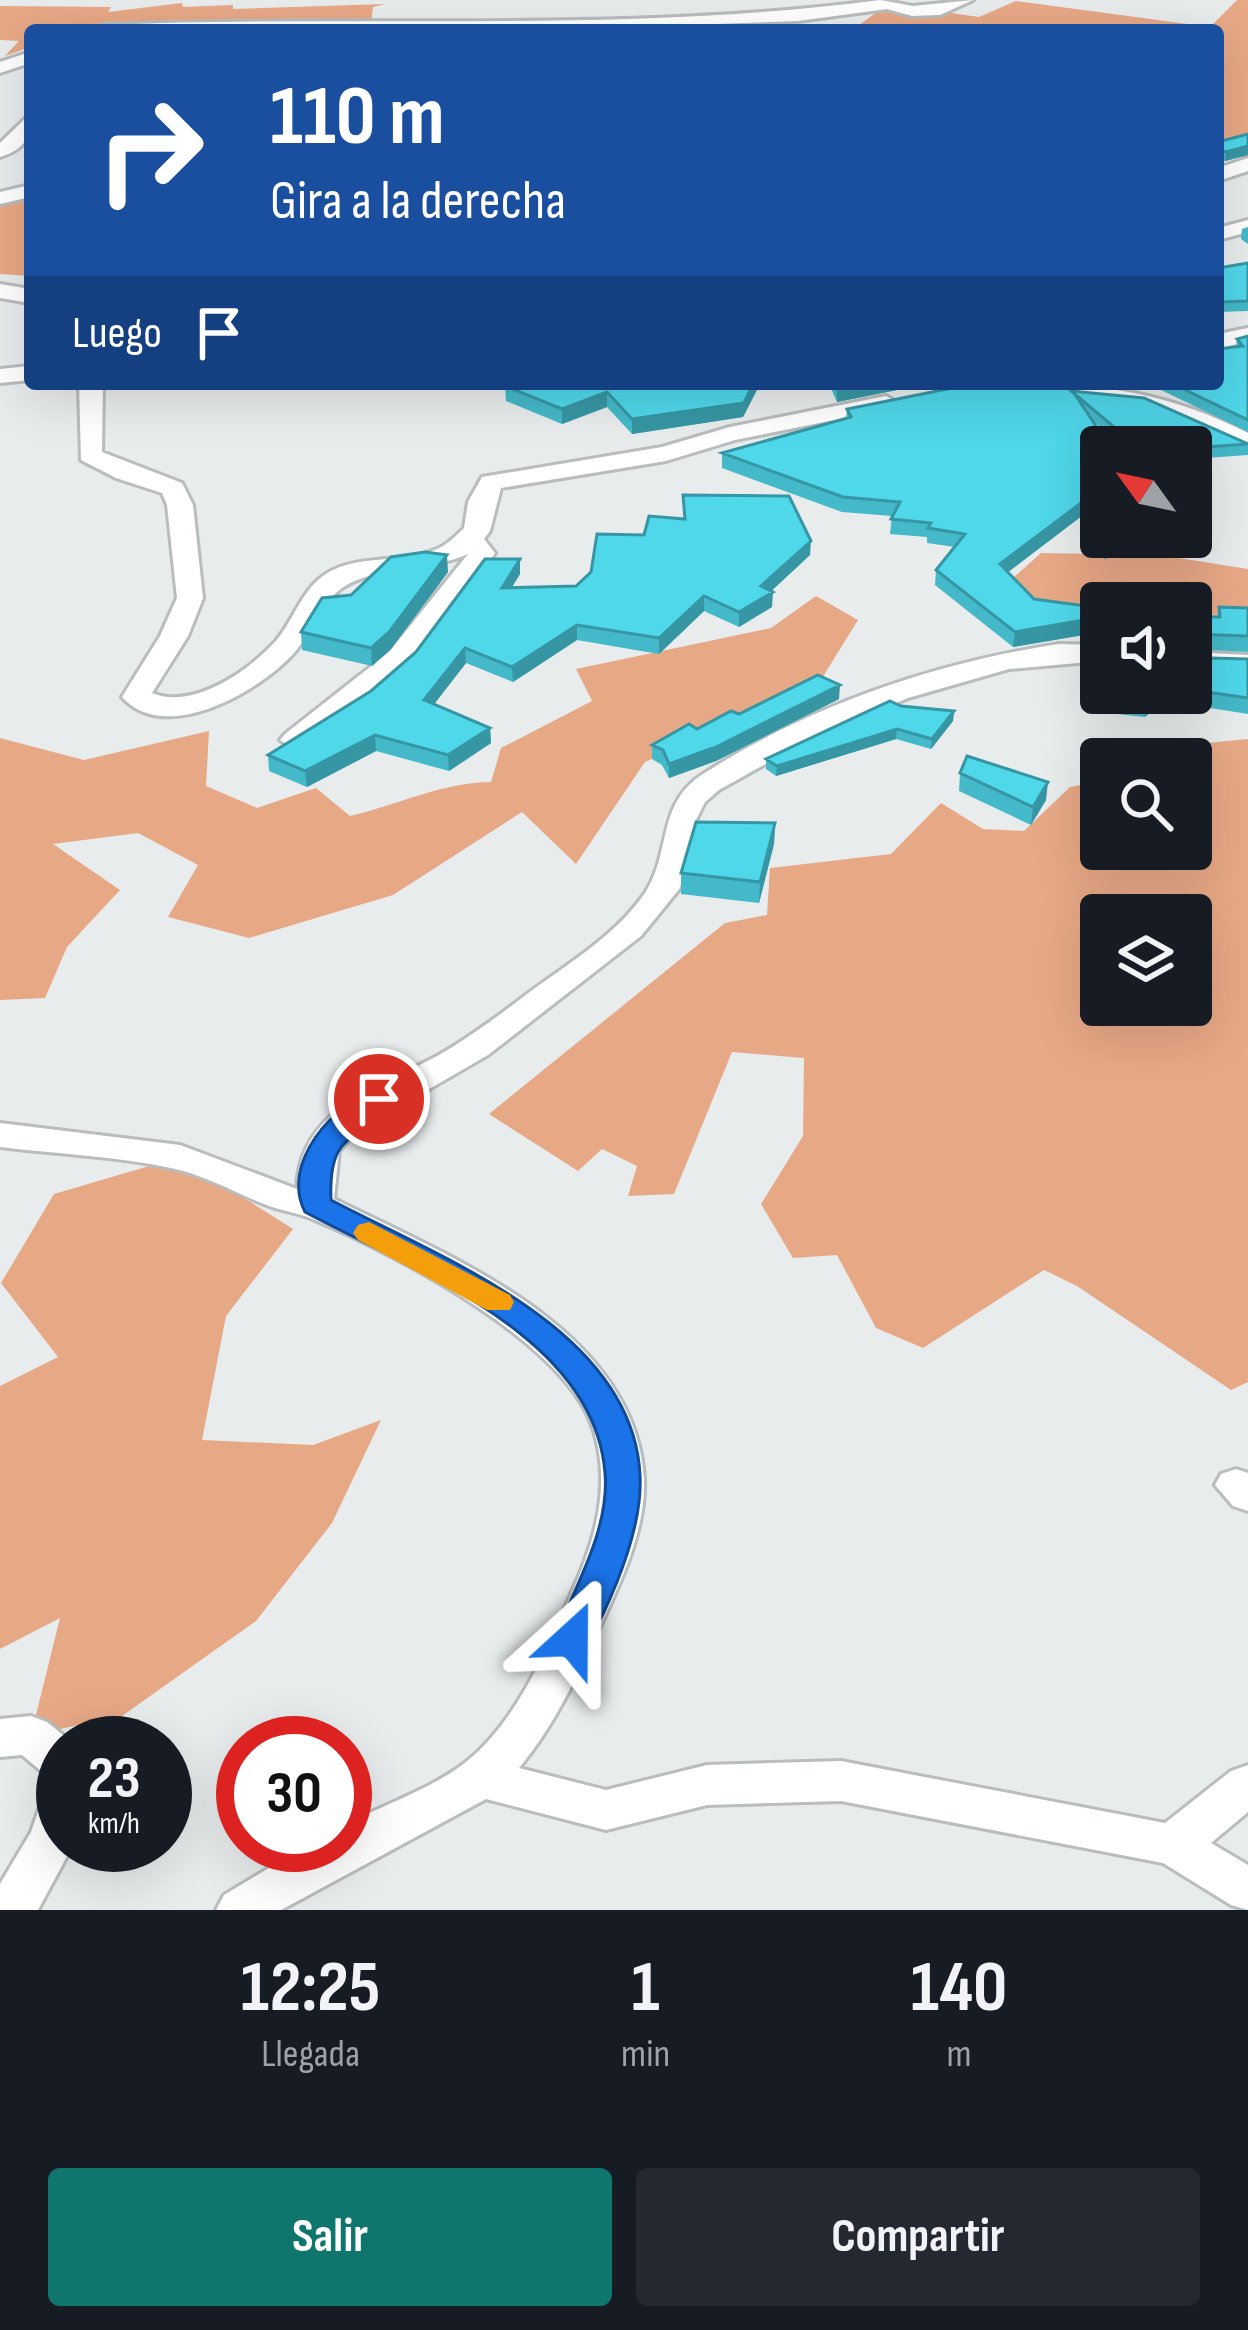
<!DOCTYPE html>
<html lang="es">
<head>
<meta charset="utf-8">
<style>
  :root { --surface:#171b24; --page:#242831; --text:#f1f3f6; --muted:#9ea1a6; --accent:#0f766e }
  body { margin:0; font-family:"Sofia Sans Condensed",sans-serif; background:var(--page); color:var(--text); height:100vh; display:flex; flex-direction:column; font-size:45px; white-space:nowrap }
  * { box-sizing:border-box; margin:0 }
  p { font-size:39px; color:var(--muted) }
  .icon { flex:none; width:66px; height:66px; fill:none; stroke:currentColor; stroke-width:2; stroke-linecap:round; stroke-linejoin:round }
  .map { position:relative; height:1910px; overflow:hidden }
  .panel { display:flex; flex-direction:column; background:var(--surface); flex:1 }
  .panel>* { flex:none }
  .hud { position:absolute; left:24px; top:24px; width:1200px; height:366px; border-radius:12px; box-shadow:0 12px 48px #0002; background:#1a4fa0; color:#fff; overflow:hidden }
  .needle { width:78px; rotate:303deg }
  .fabs { position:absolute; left:1080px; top:426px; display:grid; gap:24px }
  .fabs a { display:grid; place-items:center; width:132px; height:132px; border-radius:12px; background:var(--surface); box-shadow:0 12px 48px #0002; font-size:60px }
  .speed { position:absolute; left:36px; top:1716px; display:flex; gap:24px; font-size:60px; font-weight:700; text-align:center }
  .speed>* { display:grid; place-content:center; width:156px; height:156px; border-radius:50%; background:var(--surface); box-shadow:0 12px 48px #0002; line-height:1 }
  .speed small { font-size:30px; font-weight:400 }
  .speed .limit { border:18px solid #d22; background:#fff; color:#111 }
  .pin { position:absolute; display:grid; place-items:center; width:102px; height:102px; color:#fff; margin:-51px; border:6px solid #fff; border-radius:50%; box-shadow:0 3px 12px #0007 }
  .me { position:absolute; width:132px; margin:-66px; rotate:24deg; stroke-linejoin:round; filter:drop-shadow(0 0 9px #0008) }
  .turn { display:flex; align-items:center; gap:42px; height:252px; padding:0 48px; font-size:54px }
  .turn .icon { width:156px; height:156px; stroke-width:2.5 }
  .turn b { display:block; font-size:84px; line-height:102px }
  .then { display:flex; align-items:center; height:114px; padding:0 48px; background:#0003; gap:24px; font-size:45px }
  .eta { display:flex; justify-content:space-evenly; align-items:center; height:204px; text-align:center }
  .eta b { font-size:72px; font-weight:700; line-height:84px }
  .button { display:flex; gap:24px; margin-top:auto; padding:24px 48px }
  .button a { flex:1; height:138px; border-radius:12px; background:var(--accent); color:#fff; font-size:48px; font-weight:700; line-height:138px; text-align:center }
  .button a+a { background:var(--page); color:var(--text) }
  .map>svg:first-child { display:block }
</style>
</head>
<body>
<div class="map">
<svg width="1248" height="1910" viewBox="0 0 1248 1910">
  <rect width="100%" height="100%" fill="#e8eced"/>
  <!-- green -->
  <path fill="#e7a886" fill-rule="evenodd" d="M1237 0H1248V157H1241L1218 140V30L855 28 888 4 979 17 1016 1 1210 27Z
    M182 3 183 7 233 5V9L386 4 373 7 371 23 224 20 30 30V47L5 56 19 41 0 40V6L111 7 108 12Z
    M30 186V276L0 274V207Z
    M1041 553 1160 555 1248 569V617L1191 613V603H1101V607L988 600Z
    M816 596 858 620 819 683 645 762 576 864 522 812 393 895 249 938 168 917 198 865 138 833 53 844 120 890 67 947 45 998 0 1000V738L84 760 209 731 206 786 257 808 316 788 350 816C397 805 444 782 491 782L501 748 592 701 576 669 771 628Z
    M1248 739V1382L1231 1390 1077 1286 1044 1270 923 1348 876 1328 837 1255 793 1258 761 1204 803 1136 804 1058 732 1052 674 1194 628 1196 637 1166 602 1149 578 1171 489 1114 725 923 767 915 770 868 891 854 941 803 983 829 1024 831 1070 787 1101 781V849H1191V771L1208 769 1167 747ZM1101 915H1191V1005H1101Z
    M180 1157 293 1229 226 1316 202 1440 313 1445 381 1420 332 1523 256 1621 122 1716 31 1735 60 1618 0 1649V1386L58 1357 1 1283 54 1194Z"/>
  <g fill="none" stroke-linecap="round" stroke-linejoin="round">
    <!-- minor casing -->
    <g stroke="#b9bdbe" stroke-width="6">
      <path id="minor" d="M880 0 913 6 973 0 940 15 912 16 887 9 798 21 545 30H94L103 25C361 14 622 34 880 0Z
        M30 52V63L0 73V62Z
        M30 114C30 139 25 149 0 157V143Z
        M1248 158V171L1218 181V168Z
        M30 185V197L0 204V192Z
        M1248 220V232L1218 240V228Z
        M0 284 30 289V303L0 298Z
        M1248 328V342L1218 348V334Z
        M30 366V380L0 383V369Z
        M79 384H103L102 452 182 483 193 505 203 598 188 636 152 693C193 710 248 671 275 642 291 624 300 596 318 580 351 550 406 567 443 546 450 542 458 534 464 528L468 502 482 477 662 447 730 427 886 396 898 403 894 408 735 440 666 461 501 488 490 531 484 539 495 553C457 609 363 732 295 749L280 740 285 734 389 652 468 554C435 570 365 566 337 592 319 608 310 635 294 653 260 691 165 746 122 697L160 636 177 598 167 505 162 493 116 478 81 460Z
        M1018 384C1107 384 1168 393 1248 433V450L1137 405 1027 395 1019 393Z
        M1059 644 1101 645V661L1009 669 908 698 801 744 719 790 705 802 696 820 680 888 641 936 488 1055 355 1132 339 1151 334 1199C449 1256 636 1329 644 1479 646 1526 624 1575 604 1618 580 1670 556 1724 519 1768L606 1790 707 1765 841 1761 1165 1823 1231 1771 1248 1765V1812L1211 1843 1248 1865V1910L1231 1905 1163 1863 841 1801 707 1805 606 1830 486 1799 281 1910H216L224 1895 307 1845H345V1825C381 1806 425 1791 458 1768 513 1730 545 1653 571 1594 595 1542 612 1485 593 1428 565 1342 396 1254 315 1220 300 1213 281 1211 264 1204 234 1192 202 1174 171 1168 116 1156 56 1154 0 1147V1123L180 1145 297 1189C299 1108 379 1088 439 1055 465 1040 490 1022 514 1004 557 970 614 939 645 893 672 852 656 804 703 774 809 706 934 663 1059 644Z
        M1191 652 1248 655V671L1191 668Z
        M1236 1469 1248 1473V1511L1233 1506 1215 1485 1221 1474Z
        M31 1716 47 1722 73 1743H63V1781L47 1776 22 1755 0 1757V1719Z
        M63 1783V1845H73L38 1910H0V1884L31 1832 46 1789Z"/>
    </g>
    <!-- minor -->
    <use href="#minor" fill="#fff" fill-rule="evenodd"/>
  </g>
  <!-- wall -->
  <path fill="#44b9c9" d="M1248 134V155L1225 161 1218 158V142Z
    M1248 227V244L1241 239 1242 229Z
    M1248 263V311L1218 312V268Z
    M1248 336V432L1159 389 1136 384H1218L1236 347 1237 339Z
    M508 384H760L743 417 632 434 607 407 562 424 506 401 505 386Z
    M829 384H927L837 402Z
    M1073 391 1248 443V455L1191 459V447H1123L1092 420 1101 447V537H1120L1119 555 1104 559 1087 512 1008 572 1034 599 1101 608V632L1013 647 935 585 936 570 955 547 927 543V537L890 534 892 516 842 512 722 468V453L846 419 847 409Z
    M683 495 810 555 771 591 772 607 739 627 704 611 659 654 577 640 513 682 466 663 434 704 490 728 491 743 449 771 376 751 307 787 269 771 268 755 371 691 520 574 512 587 576 586 644 535 684 518Z
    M448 572 391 649 372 666 302 650 301 632 351 595Z
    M1219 607 1248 608V652L1191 649V616L1217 617Z
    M1248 659V714L1191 705 1193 690Z
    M1101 663V693H1171L1145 717 1107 713 1110 696 1087 694 1089 678Z
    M839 699 716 761 669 778 662 765 652 759V745L739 714Z
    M901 706 954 711 953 721 931 749 896 739 776 776 766 769V759Z
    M960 773 1046 800 1031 825 959 791Z
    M775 823 774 844 759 903 681 894V873Z
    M1123 849H1168L1167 863 1126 861Z"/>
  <!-- shaded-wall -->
  <path fill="#3796a4" d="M1248 146V155L1225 161 1226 152Z
    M753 384H760L743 417 632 434V419Z
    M852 384H927L837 402V387Z
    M607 392V407L562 424V409Z
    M1089 497 1087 512 999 579 1000 564Z
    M1120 540 1119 555 1104 559 1106 544Z
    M811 541 810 555 766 596 773 592 772 607 739 627V612L761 586Z
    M447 555 448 572 391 649 372 666 371 648Z
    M520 559V574L502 603V588Z
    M704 596V611L659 654V638Z
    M1101 617V632L1013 647 1015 632Z
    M577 625V640L513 682 512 667Z
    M465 648 466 663 425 716 424 700Z
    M840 685 839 699 716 761 669 778V764Z
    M1156 693H1171L1145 717 1147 702Z
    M954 711 953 721 931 749 932 739Z
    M490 728 491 743 449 771 448 755Z
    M897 729 896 739 776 776 777 766Z
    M375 735 376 751 307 787 305 771Z
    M1048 782 1046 800 1031 825 1033 807Z
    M775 823 774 844 759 903 760 882Z"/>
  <!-- building -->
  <path fill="#4fd7ea" stroke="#3796a4" stroke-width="3" d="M1248 134V146L1226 152 1218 148V142Z
    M1248 263V301L1218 302V268Z
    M1248 336V420L1173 384H1218V349L1243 346 1237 339Z
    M508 384H753L744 403 632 419 607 392 562 409 505 386Z
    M962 386 1070 387 1110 447H1101V530L1089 497 1000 564 1034 599 1101 608V617L1015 632 936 570 965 534 928 528 931 523 891 519 900 502 843 497 722 453 851 417 847 409Z
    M1071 391 1144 398 1248 444 1191 448 1138 447Z
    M683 495 789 496 811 541 761 586 773 592 739 612 704 596 659 638 577 625 512 667 465 648 424 700 490 728 448 755 375 735 305 771 268 755 371 691 416 652 485 559H520L502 588 576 586 591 572 597 534 644 535 649 516 685 519Z
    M1104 537H1120V540L1106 544Z
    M425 552 447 555 390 631 371 648 301 632 322 598 351 595 391 557Z
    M1219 607 1248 608V636L1191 634V616L1220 617Z
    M1211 658 1248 659V698L1193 690Z
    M1101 663V680L1089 678Z
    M818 675 840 685 716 747 669 764 663 750 652 745 689 724 697 729 731 711 739 714Z
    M1111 693H1156L1147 702 1109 698Z
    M890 701 901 706 954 711 932 739 897 729 777 766 766 759Z
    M967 756 1048 782 1033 807 960 773Z
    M696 822 775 823 760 882 681 873Z
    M1127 849H1168L1169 852 1128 850Z"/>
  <!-- route -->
  <path fill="#1a73e8" stroke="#114b97" stroke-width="3" d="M379 1090 394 1099C359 1145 328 1127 331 1200 441 1258 633 1329 640 1475 643 1531 611 1601 585 1650L572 1654 559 1650 554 1639C574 1589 610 1529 605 1473 595 1335 411 1269 305 1212 280 1164 333 1102 379 1090Z"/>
  <!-- slow -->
  <path fill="#f59e0b" d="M369 1222 510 1295 514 1302 510 1310H487L358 1240 353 1233 358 1225Z"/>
</svg>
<div class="fabs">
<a><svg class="needle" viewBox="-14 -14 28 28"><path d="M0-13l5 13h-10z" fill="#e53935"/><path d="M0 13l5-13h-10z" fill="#9ea1a6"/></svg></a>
<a><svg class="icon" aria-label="sound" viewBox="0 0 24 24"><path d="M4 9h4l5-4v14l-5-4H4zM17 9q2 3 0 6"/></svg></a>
<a><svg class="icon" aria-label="search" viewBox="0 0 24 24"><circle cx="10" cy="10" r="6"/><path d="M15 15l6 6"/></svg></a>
<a><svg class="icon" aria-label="layers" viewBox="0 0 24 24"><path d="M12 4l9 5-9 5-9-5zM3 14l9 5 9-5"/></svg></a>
</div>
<div class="speed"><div>23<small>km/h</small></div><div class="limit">30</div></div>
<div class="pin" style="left:379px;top:1099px;background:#d93025"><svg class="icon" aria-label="arrive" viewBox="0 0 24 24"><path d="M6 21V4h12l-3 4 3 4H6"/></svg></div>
<svg class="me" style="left:572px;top:1639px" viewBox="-20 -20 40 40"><path d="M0-17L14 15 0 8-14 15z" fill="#1a73e8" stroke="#fff" stroke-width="4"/></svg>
<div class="hud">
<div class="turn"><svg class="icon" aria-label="right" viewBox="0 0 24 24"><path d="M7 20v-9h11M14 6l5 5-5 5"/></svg><div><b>110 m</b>Gira a la derecha</div></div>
<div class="then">Luego<svg class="icon" aria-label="arrive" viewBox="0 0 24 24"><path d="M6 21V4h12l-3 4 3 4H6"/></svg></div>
</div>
</div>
<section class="panel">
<div class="eta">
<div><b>12:25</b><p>Llegada</p></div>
<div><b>1</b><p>min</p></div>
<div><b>140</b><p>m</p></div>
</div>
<div class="button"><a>Salir</a><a>Compartir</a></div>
</section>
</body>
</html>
